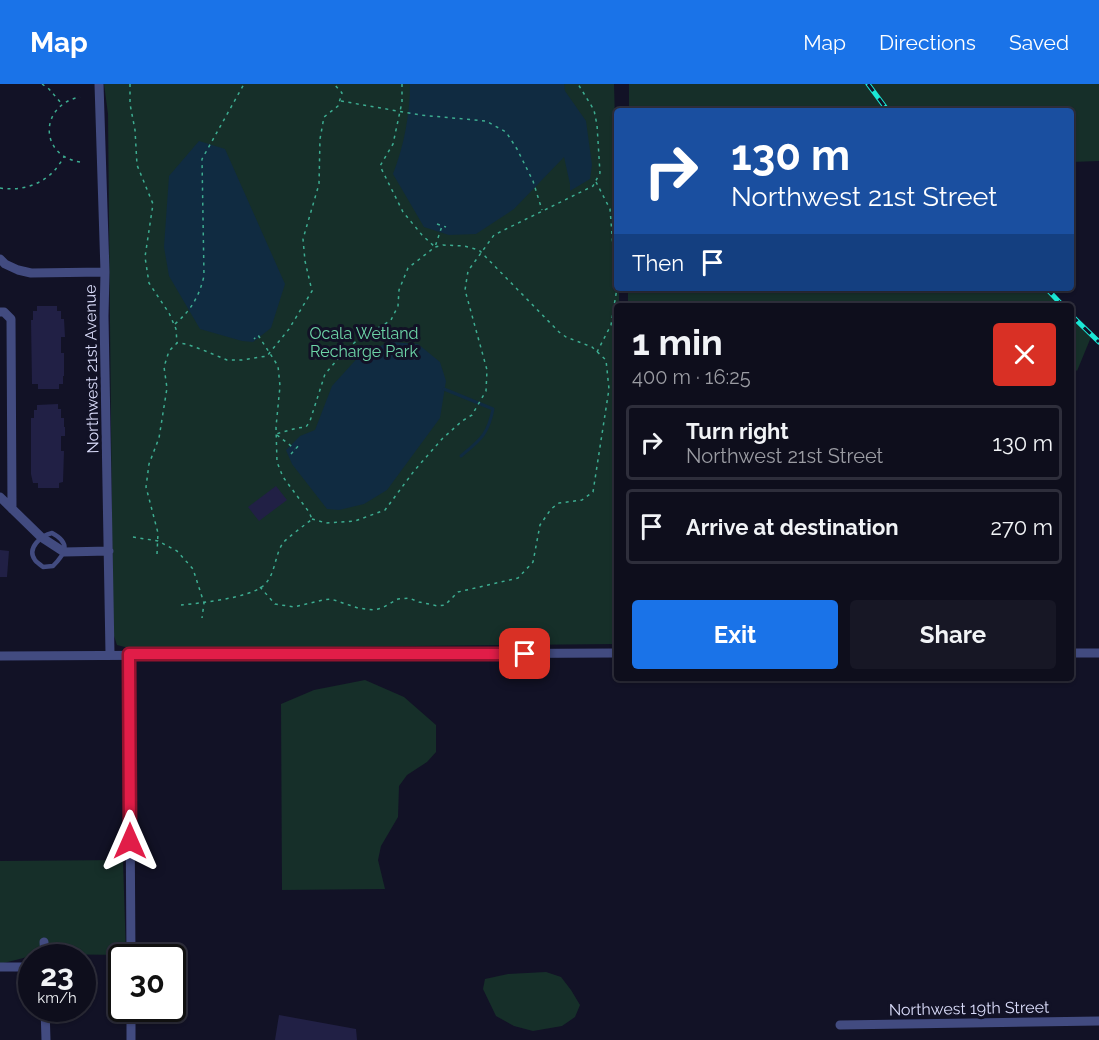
<!DOCTYPE html>
<html lang="en">
<head>
<meta charset="utf-8">
<style>
  :root { --surface:#0e0e1c; --page:#171725; --text:#f1f3f6; --muted:#9b9ca3; --line:#2e2e3b; --accent:#1a73e8 }
  body { margin:0; font-family:Raleway,sans-serif; background:var(--page); color:var(--text); height:100vh; display:flex; flex-direction:column; font-size:22px; white-space:nowrap }
  * { box-sizing:border-box; margin:0 }
  p { font-size:20px; color:var(--muted) }
  .icon { flex:none; width:33px; height:33px; fill:none; stroke:currentColor; stroke-width:2; stroke-linecap:round; stroke-linejoin:round }
  .map { position:relative; flex:1; overflow:hidden }
  .drawer { position:absolute; left:614px; top:219px; width:460px; height:378px; display:flex; flex-direction:column; background:var(--surface); border-radius:6px; box-shadow:0 2px 4px #0004,0 0 0 2px var(--line) }
  .drawer>* { flex:none }
  .hud { position:absolute; left:614px; top:24px; width:460px; height:183px; border-radius:6px; box-shadow:0 2px 4px #0004,0 0 0 2px var(--line); background:#1a4fa0; color:#fff; overflow:hidden }
  .speed { position:absolute; left:18px; top:860px; display:flex; gap:12px; font-size:30px; font-weight:700; text-align:center }
  .speed>* { display:grid; place-content:center; width:78px; height:78px; border-radius:50%; background:var(--surface); box-shadow:0 2px 4px #0004,0 0 0 2px var(--line); line-height:1 }
  .speed small { font-size:15px; font-weight:400 }
  .speed .limit { border:3px solid #111; border-radius:9px; background:#fff; color:#111 }
  .pin { position:absolute; display:grid; place-items:center; width:51px; height:51px; color:#fff; margin:-26px; border-radius:12px; box-shadow:0 3px 9px #0006 }
  .me { position:absolute; width:66px; margin:-33px; rotate:0deg; stroke-linejoin:round; filter:drop-shadow(0 0 4px #0008) }
  .turn { display:flex; align-items:center; gap:21px; height:126px; padding:0 18px; font-size:27px }
  .turn .icon { width:78px; height:78px; stroke-width:2.5 }
  .turn b { display:block; font-size:42px; line-height:51px }
  .then { display:flex; align-items:center; height:57px; padding:0 18px; background:#0003; gap:12px; font-size:22px }
  .round { display:grid; place-items:center; flex:none; width:63px; height:63px; border-radius:6px; background:var(--page) }
  .summary { display:flex; align-items:center; justify-content:space-between; height:102px; padding:0 18px }
  h1 { font-size:36px; font-weight:700; line-height:45px }
  .primary-button { display:flex; gap:12px; margin-top:auto; padding:12px 18px }
  .primary-button a { flex:1; height:69px; border-radius:6px; background:var(--accent); color:#fff; font-size:24px; font-weight:700; line-height:69px; text-align:center }
  .primary-button a+a { background:var(--page); color:var(--text) }
  ul { padding:0; list-style:none }
  li { display:flex; align-items:center; gap:18px; height:75px; margin:0 12px 9px; padding:0 6px; border:3px solid var(--line); border-radius:6px }
  li div { flex:1 }
  li b { display:block; font-size:22px }
  li em { font-style:normal }
  header { display:flex; align-items:center; gap:36px; box-sizing:border-box; height:84px; padding:0 30px; background:var(--accent); color:#fff }
  header strong { font-size:28px }
  nav { display:flex; gap:33px; margin-inline-start:auto; font-size:21px }
  .map>svg:first-child { display:block }
</style>
</head>
<body>
<header>
<strong>Map</strong>
<nav><a>Map</a><a>Directions</a><a>Saved</a></nav>
</header>
<div class="map">
<svg width="1099" height="956" viewBox="0 0 1099 956">
  <rect width="100%" height="100%" fill="#121226"/>
  <!-- green -->
  <path fill="#162f29" d="M104 0H614L616 75V204H619V222H616V560L225 564 125 563 117 561 113 549 108 30Z
    M629 0H1099V77L1071 78V27H629Z
    M628 204H1045L1062 222H628Z
    M1071 232 1091 253 1077 287 1071 281Z
    M365 596 404 613 436 641V668L427 678 407 691 399 702 398 733 381 762 378 776 385 805 282 806 281 620 314 606Z
    M123 776 126 871 39 870 0 880V777Z
    M546 888 561 893 571 906 580 921 575 933 562 942 533 947 514 942 496 932 483 905 485 895 508 890Z"/>
  <!-- water -->
  <path fill="#102b41" d="M410 0H564L565 7 586 37 592 81 590 95 570 107V100L564 73 514 125 476 150 449 151 424 143 393 90C404 62 410 30 410 0Z
    M199 57 225 65 285 200 271 244 253 258 242 257 200 245 169 192 164 163 169 92Z
    M391 258 418 260 440 278 446 297 440 334 387 406 364 420 339 426 327 425 292 380 286 366 300 352 315 346 332 302 362 269Z"/>
  <g fill="none" stroke-linecap="round" stroke-linejoin="round">
    <!-- stream -->
    <path stroke="#102b41" stroke-width="3" d="M444 305 493 325C488 351 480 356 461 372"/>
  </g>
  <!-- building -->
  <path fill="#212045" d="M37 222H57V227H61V235H64L65 253H61V269H64V292H63V300H59V305H38V300H32L31 236H33V227H37Z
    M58 320V325H61V334H64V343H65V352H61V367H64L63 398 59 399V404H38V399H33L31 390V334H34V326H37V321Z
    M276 402 287 416 259 437 248 423Z
    M0 466 9 467 7 493H0Z
    M279 931 356 945 357 956H275Z"/>
  <g fill="none" stroke-linecap="round" stroke-linejoin="round">
    <!-- path -->
    <path stroke="#3dad91" stroke-width="1.5" stroke-dasharray="3 4.5" stroke-linecap="butt" d="M42 0 49 5 61 19
      M130 0V20L135 46 137 81 153 120 145 173 149 199 169 229 176 245 177 259
      M402 0V18L393 60 380 82 403 128 422 151 435 163 442 142
      M341 17 420 31 486 37 506 48 517 65 533 97 542 126
      M80 78C39 72 39 21 80 13
      M596 98 610 125 613 163 616 181
      M0 104C19 107 39 102 53 88 57 84 61 78 64 73
      M437 140 446 143
      M175 240C191 226 199 213 204 192L202 75 244 0
      M597 268 611 241 617 204
      M277 351 295 365
      M291 370 299 361
      M312 435 326 439 355 437 385 426 414 387 442 355 462 337 472 331 486 307 487 286 465 206 468 187 494 151 593 102 600 89 597 41 594 26 578 0
      M133 453 158 457 177 467 193 485 204 519 202 534
      M157 470 158 449 146 403 149 380 159 354 167 304 164 283 169 267 177 259 186 260 203 266 227 276H242L267 272 289 245 312 207 305 177 303 155 319 100 320 55 324 33 338 22 342 9 334 0
      M260 503 275 520 294 523 323 516 331 515 358 524 374 526 382 524 398 515 409 514 419 518 438 522 445 521 458 508 518 494 533 478 540 441 551 425 559 419 582 416 593 408 609 305 606 276 592 263 566 253 559 248 479 166 464 162 443 161 435 163 408 184 399 206 398 222 391 236 382 242 363 251 344 268 325 290 310 337 306 343 297 344 276 350
      M181 521C201 519 248 514 263 502 276 491 274 472 283 459 288 453 305 441 312 435L309 428 283 393 277 378 276 343 280 302 278 282 258 251 254 255"/>
    <!-- service -->
    <path stroke="#424b80" stroke-width="4.5" d="M52 449C71 459 66 469 53 482L43 483C41 481 36 478 35 476 26 464 42 451 52 449Z"/>
    <!-- minor -->
    <path stroke="#424b80" stroke-width="9" d="M99 0 105 188 104 232 110 570
      M0 175 5 180 18 186 31 189 105 188
      M0 228H4L11 235 12 425
      M0 413 41 453 64 468 109 467
      M1071 569H1099
      M129 570 131 873
      M0 572 616 569
      M44 858 45 873
      M0 883H32
      M45 924 46 956
      M131 924V956
      M840 941 1099 937"/>
    <!-- rail casing -->
    <g stroke="#1ae7d5" stroke-width="5">
      <path id="rail" d="M868 0 888 27
        M1046 204 1063 222
        M1071 231 1099 258"/>
    </g>
    <!-- rail -->
    <use href="#rail" stroke="#121226" stroke-width="3" stroke-dasharray="9" stroke-linecap="butt"/>
  </g>
  <g fill="none" stroke-linecap="round" stroke-linejoin="round">
    <!-- route casing -->
    <g stroke="#92132f" stroke-width="15">
      <path id="route" d="M130 757 129 570H525"/>
    </g>
    <!-- route -->
    <use href="#route" stroke="#e11d48" stroke-width="10"/>
  </g>
  <g text-anchor="middle" stroke-width="6" stroke-linejoin="round" paint-order="stroke">
    <!-- park labels -->
    <g font-size="16" fill="#6dd5a7" stroke="#121226">
      <text x="364" y="255">Ocala Wetland<tspan x="364" dy="18">Recharge Park</tspan></text>
    </g>
    <!-- street labels -->
    <g font-size="16" fill="#dbddfb" stroke="#121226">
      <text transform="translate(91 285) rotate(-91)" y="6">Northwest 21st Avenue</text>
      <text transform="translate(969 924) rotate(-1)" y="6">Northwest 19th Street</text>
    </g>
  </g>
</svg>
<div class="speed"><div>23<small>km/h</small></div><div class="limit">30</div></div>
<div class="pin" style="left:525px;top:570px;background:#d93025"><svg class="icon" aria-label="arrive" viewBox="0 0 24 24"><path d="M6 21V4h12l-3 4 3 4H6"/></svg></div>
<svg class="me" style="left:130px;top:757px" viewBox="-20 -20 40 40"><path d="M0-17L14 15 0 8-14 15z" fill="#e11d48" stroke="#fff" stroke-width="4"/></svg>
<div class="hud">
<div class="turn"><svg class="icon" aria-label="right" viewBox="0 0 24 24"><path d="M7 20v-9h11M14 6l5 5-5 5"/></svg><div><b>130 m</b>Northwest 21st Street</div></div>
<div class="then">Then<svg class="icon" aria-label="arrive" viewBox="0 0 24 24"><path d="M6 21V4h12l-3 4 3 4H6"/></svg></div>
</div>
<section class="drawer">
<div class="summary"><div><h1>1 min</h1><p>400 m · 16:25</p></div><a class="round" style="background:#d93025;color:#fff"><svg class="icon" aria-label="close" viewBox="0 0 24 24"><path d="M6 6l12 12M18 6L6 18"/></svg></a></div>
<ul>
<li><svg class="icon" aria-label="right" viewBox="0 0 24 24"><path d="M7 20v-9h11M14 6l5 5-5 5"/></svg><div><b>Turn right</b><p>Northwest 21st Street</p></div><em>130 m</em></li>
<li><svg class="icon" aria-label="arrive" viewBox="0 0 24 24"><path d="M6 21V4h12l-3 4 3 4H6"/></svg><div><b>Arrive at destination</b></div><em>270 m</em></li>
</ul>
<div class="primary-button"><a>Exit</a><a>Share</a></div>
</section>
</div>
</body>
</html>
